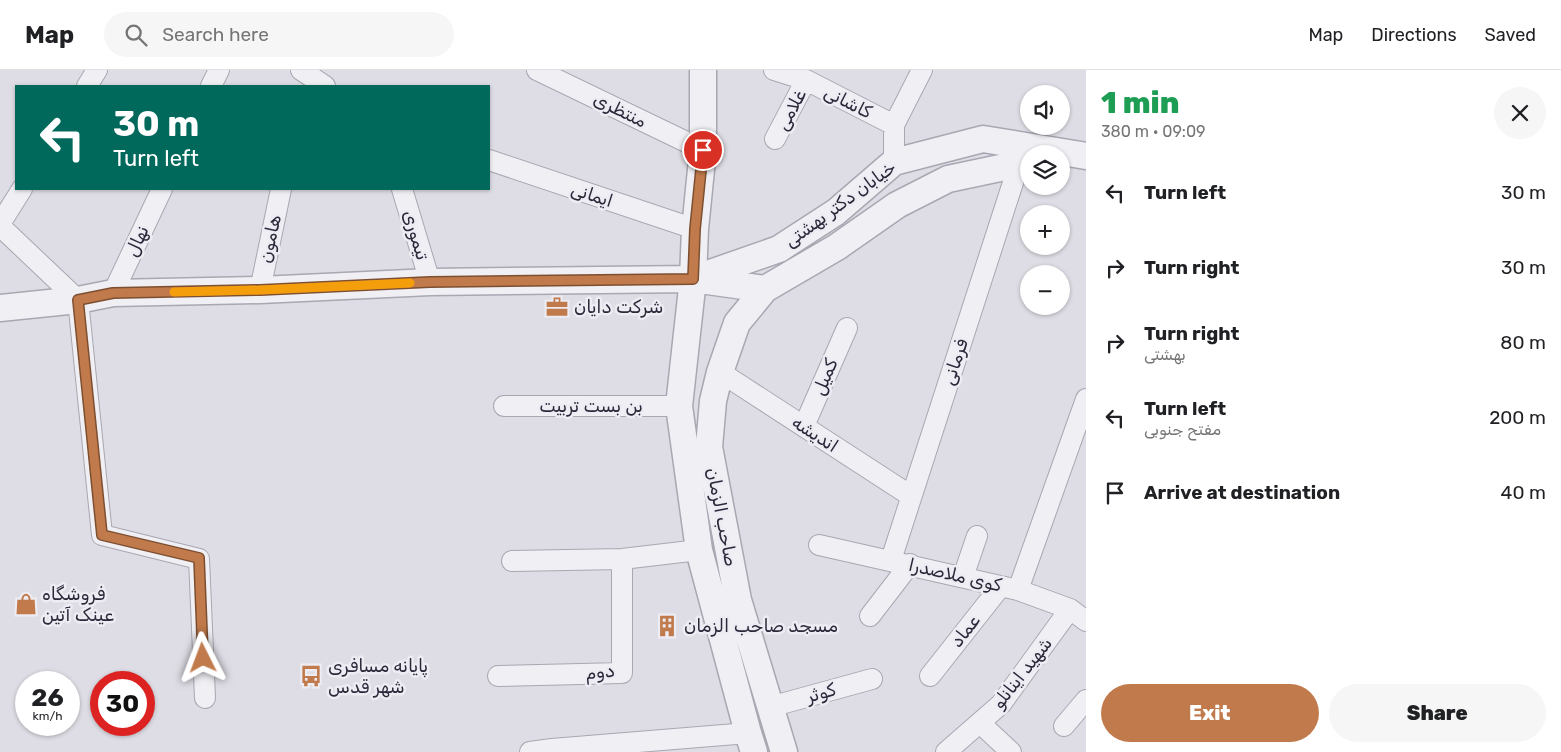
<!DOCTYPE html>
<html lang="en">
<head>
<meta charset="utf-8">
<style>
  :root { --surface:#fff; --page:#f6f6f6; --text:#202124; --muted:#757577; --line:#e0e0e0; --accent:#c17a4b }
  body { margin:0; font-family:Rubik,"Noto Sans Arabic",sans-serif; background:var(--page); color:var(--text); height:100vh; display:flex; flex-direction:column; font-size:19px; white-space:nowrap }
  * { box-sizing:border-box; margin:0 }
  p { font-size:16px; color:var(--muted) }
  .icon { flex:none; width:28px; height:28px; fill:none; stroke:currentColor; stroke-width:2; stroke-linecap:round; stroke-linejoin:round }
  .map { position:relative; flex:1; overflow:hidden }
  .details { display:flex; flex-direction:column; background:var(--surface); width:475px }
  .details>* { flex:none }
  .top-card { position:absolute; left:15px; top:15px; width:475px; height:105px; border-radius:0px; box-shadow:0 1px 4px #0004; background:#00695c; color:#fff; overflow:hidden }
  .controls { position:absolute; left:1020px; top:15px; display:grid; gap:10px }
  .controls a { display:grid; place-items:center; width:50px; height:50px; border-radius:50%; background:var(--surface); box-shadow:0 1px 4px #0004; font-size:25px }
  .speed { position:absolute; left:15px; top:601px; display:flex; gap:10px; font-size:25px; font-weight:700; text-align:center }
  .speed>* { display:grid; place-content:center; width:65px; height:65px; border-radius:50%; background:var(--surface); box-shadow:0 1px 4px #0004; line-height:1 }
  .speed small { font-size:12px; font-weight:400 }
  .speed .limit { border:8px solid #d22; background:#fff; color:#111 }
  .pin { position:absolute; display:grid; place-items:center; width:42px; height:42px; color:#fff; margin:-21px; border:2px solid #fff; border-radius:50%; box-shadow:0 1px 5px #0007 }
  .me { position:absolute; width:55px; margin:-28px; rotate:357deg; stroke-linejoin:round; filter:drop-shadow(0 0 4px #0008) }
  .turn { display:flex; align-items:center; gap:18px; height:105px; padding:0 15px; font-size:22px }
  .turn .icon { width:65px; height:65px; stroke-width:2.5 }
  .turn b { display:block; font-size:35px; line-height:42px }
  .round { display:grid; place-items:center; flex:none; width:52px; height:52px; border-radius:26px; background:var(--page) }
  .headline { display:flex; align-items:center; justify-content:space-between; height:85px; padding:0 15px }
  h1 { font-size:30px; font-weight:800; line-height:38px; color:#1e9e55 }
  .primary-button { display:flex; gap:10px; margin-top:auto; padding:10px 15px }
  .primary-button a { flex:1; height:58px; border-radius:30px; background:var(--accent); color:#fff; font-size:20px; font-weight:800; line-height:58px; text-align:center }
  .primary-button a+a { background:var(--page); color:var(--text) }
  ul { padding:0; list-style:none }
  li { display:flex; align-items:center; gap:15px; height:75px; padding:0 15px }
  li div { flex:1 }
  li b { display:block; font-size:19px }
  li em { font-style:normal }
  header { display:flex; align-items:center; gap:30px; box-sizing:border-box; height:70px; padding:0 25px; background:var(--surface); border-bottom:1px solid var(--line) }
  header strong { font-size:24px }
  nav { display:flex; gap:28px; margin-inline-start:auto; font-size:18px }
  .search { width:350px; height:45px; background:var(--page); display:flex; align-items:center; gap:12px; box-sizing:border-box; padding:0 18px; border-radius:28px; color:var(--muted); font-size:19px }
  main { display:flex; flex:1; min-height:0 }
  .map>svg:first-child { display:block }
</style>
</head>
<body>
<header>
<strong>Map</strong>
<div class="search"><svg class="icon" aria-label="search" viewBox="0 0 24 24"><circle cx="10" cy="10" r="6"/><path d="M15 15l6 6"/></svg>Search here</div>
<nav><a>Map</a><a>Directions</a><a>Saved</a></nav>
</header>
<main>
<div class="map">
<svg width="1086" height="682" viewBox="0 0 1086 682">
  <rect width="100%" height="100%" fill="#dedde5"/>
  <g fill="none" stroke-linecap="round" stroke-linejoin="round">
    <!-- minor casing -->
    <g stroke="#a8a7b2" stroke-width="22">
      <path id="minor" d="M301 0 325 16
        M537 0 703 80
        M774 0 806 10 894 55
        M87 16 97 0
        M211 16 219 0
        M775 69 806 10
        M489 90 695 159
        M894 92V55L922 0
        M402 119 430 212
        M0 154 22 119
        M0 156 78 230 102 465 199 489 205 628
        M260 220 281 119
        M113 223 162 119
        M720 302 911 426
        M504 336H679
        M804 356 847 258
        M819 475 1018 520 1070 539 1086 551
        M891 490 1019 94
        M512 491 622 489 699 480
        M963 507 977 466
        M1018 520 1086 329
        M870 546 910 494
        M498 606 622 603V489
        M930 606 1001 516
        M770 637 872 609
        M980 653 1011 682
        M1064 656 1086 630
        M530 682 552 679 748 663
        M946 682 1001 634 1070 539"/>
    </g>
    <!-- tertiary casing -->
    <g stroke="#a8a7b2" stroke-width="29">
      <path id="tertiary" d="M703 0V80L695 159 693 209 679 336 699 480 748 663 754 682
        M699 207 779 179 836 142 894 92 983 69 1086 86
        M765 219 737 253 720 302 713 331 709 377 738 530 784 682
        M0 238 78 230 113 223 260 220 430 212 693 209 765 219 837 177 897 135 948 109 1019 94 1029 96"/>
    </g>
    <!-- minor -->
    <use href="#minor" stroke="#f0eff4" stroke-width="20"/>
    <!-- tertiary -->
    <use href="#tertiary" stroke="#f0eff4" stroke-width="26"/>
  </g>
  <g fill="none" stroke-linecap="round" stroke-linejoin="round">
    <!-- route casing -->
    <g stroke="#7d4f31" stroke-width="12">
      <path id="route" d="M203 588 199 488 102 465 78 230 113 223 260 220 430 212 693 209 695 159 703 80"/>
    </g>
    <!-- route -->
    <use href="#route" stroke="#c17a4b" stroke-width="9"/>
    <!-- slow -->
    <path stroke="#f59e0b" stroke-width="9" d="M174 222 260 220 410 213"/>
  </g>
  <!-- icons -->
  <defs>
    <g id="office-bare" transform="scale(1.725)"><path d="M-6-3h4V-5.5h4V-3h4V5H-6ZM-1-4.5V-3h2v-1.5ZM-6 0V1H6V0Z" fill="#c17a4b" stroke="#edecf3" stroke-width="2.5" paint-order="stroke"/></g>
    <g id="shop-bare" transform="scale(1.725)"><path d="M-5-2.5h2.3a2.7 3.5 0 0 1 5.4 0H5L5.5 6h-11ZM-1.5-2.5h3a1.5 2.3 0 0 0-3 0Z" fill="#c17a4b" stroke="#edecf3" stroke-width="2.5" paint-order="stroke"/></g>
    <g id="building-bare" transform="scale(1.725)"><path d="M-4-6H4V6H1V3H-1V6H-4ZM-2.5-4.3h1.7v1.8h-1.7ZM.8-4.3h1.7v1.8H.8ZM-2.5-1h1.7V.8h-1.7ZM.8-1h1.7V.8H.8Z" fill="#c17a4b" stroke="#edecf3" stroke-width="2.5" paint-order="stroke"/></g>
    <g id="bus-bare" transform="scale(1.725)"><path d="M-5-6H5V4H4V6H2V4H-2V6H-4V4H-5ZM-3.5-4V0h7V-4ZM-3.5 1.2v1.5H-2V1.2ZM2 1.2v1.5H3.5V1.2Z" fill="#c17a4b" stroke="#edecf3" stroke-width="2.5" paint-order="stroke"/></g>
  </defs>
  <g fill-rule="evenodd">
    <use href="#office-bare" x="557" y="237"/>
    <use href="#shop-bare" x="26" y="534"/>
    <use href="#building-bare" x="667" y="556"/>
    <use href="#bus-bare" x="311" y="606"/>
  </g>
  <g text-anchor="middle" stroke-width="5" stroke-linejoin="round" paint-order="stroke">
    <!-- street labels -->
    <g font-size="18" fill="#2b283a" stroke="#edecf3">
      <text transform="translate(848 32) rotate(27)" y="6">کاشانی</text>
      <text transform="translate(620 40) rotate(26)" y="6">منتظری</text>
      <text transform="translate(791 40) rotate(-62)" y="6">غلامی</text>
      <text transform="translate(592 125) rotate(18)" y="6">ایمانی</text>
      <text transform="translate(840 134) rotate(-36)" y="6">خیابان دکتر بهشتی</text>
      <text transform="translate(416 165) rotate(74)" y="6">تیموری</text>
      <text transform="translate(270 169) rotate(-78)" y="6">هامون</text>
      <text transform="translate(137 171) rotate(-65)" y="6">نهال</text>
      <text transform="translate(955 292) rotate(-72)" y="6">فرمانی</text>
      <text transform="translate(825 307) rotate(-67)" y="6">کمیل</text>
      <text x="591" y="342">بن بست تربیت</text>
      <text transform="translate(815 364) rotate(33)" y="6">اندیشه</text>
      <text transform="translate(722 447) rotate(79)" y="6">صاحب الزمان</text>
      <text transform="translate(955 505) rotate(13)" y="6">کوی ملاصدرا</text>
      <text transform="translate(965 561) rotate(-52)" y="6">عماد</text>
      <text transform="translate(600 602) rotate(-6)" y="6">دوم</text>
      <text transform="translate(1022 603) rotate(-52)" y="6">شهید اینانلو</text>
      <text transform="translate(821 623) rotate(-16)" y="6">کوثر</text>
    </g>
    <!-- poi labels -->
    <g font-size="18" fill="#2b283a" stroke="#edecf3" text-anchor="start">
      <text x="574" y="243">شرکت دایان</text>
      <text x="42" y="530">فروشگاه<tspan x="42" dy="21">عینک آتین</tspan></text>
      <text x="684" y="562">مسجد صاحب الزمان</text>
      <text x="328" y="602">پایانه مسافری<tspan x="328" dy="21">شهر قدس</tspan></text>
    </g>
  </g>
</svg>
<div class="controls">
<a><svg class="icon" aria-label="sound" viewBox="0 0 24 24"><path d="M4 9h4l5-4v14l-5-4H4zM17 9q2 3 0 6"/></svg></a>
<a><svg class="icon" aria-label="layers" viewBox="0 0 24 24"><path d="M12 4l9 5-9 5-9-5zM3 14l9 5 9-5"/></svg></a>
<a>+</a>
<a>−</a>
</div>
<div class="speed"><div>26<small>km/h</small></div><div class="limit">30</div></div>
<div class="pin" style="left:703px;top:80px;background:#d93025"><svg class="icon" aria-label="arrive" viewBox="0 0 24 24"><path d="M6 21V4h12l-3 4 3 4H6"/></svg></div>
<svg class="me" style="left:203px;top:588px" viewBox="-20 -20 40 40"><path d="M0-17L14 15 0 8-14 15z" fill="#c17a4b" stroke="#fff" stroke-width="4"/></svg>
<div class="top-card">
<div class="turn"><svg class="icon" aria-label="left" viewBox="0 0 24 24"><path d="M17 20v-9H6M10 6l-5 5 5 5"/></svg><div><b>30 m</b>Turn left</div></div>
</div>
</div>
<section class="details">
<div class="headline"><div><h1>1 min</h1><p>380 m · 09:09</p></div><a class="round"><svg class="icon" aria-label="close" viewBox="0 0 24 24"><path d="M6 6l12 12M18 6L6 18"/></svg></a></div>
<ul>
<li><svg class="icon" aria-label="left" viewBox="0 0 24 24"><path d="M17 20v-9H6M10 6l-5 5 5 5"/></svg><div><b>Turn left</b></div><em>30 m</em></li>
<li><svg class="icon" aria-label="right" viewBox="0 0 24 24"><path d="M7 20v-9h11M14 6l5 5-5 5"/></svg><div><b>Turn right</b></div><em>30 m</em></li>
<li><svg class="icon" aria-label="right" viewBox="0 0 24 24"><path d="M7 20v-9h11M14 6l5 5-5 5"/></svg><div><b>Turn right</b><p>بهشتی</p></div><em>80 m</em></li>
<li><svg class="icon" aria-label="left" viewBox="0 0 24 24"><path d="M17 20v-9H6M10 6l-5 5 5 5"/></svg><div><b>Turn left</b><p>مفتح جنوبی</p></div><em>200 m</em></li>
<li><svg class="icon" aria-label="arrive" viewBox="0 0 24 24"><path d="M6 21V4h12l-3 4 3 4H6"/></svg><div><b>Arrive at destination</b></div><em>40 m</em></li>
</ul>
<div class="primary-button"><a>Exit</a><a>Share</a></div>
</section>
</main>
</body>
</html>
